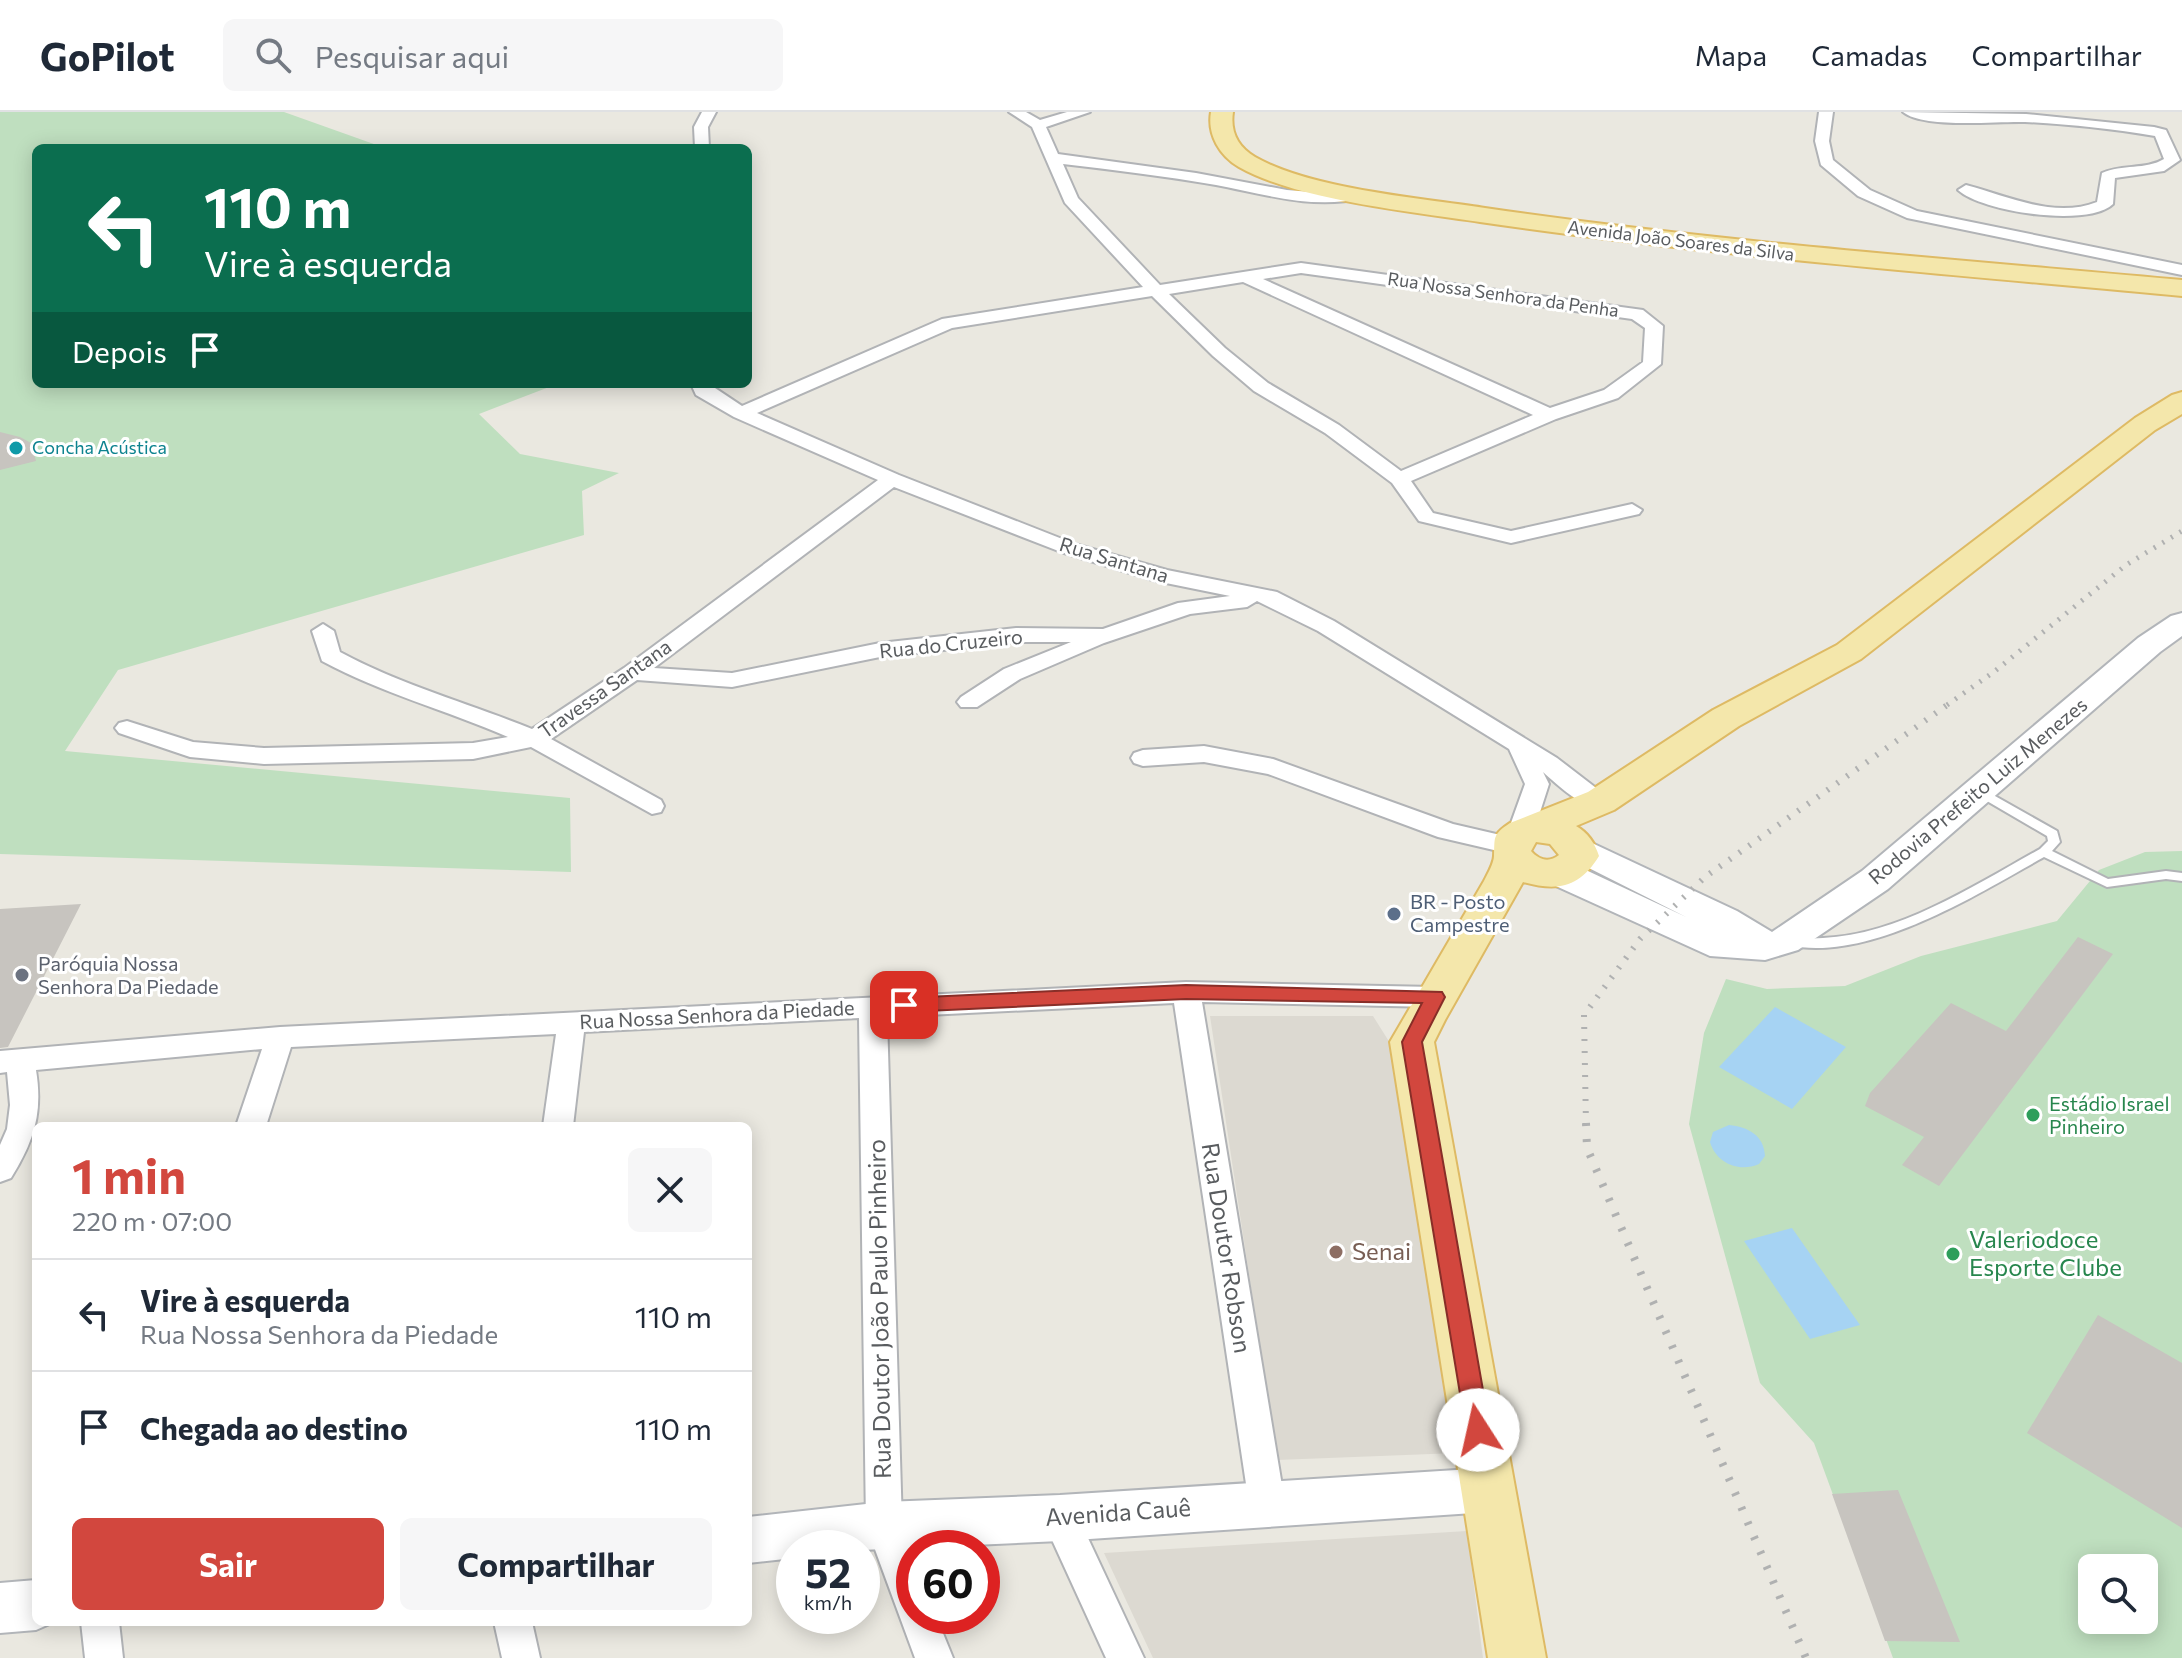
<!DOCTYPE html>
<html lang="pt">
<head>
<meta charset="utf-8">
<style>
  :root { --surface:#fff; --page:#f6f6f7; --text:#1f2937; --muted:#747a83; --line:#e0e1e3; --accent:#d2473e }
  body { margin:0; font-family:Commissioner,sans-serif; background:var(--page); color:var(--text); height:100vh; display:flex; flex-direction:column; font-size:30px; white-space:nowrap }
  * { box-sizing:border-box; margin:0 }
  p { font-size:26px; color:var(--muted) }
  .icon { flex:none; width:44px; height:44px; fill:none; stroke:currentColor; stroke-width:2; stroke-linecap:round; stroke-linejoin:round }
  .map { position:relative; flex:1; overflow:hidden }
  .drawer { position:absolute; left:32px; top:1010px; width:720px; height:504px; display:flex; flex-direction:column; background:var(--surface); border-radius:12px; box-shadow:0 4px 20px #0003 }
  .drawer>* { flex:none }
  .banner { position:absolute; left:32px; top:32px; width:720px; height:244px; border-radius:12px; box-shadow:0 4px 20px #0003; background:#0b6e4f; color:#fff; overflow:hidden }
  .tools { position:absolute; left:2078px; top:1442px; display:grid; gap:16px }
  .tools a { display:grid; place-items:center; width:80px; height:80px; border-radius:12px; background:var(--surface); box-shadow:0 4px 20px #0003; font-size:40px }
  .speed { position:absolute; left:776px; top:1418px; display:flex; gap:16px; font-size:40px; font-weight:700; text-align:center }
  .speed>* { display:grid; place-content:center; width:104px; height:104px; border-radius:50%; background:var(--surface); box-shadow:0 4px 20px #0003; line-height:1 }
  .speed small { font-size:20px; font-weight:400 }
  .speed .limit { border:12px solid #d22; background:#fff; color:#111 }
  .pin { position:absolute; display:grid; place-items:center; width:68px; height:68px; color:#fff; margin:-34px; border-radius:16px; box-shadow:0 4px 12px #0006 }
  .me { position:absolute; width:88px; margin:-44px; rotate:350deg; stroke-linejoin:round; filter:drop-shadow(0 0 6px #0008) }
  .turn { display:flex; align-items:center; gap:28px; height:168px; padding:0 40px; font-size:36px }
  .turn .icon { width:104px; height:104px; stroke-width:2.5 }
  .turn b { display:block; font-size:56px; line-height:68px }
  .then { display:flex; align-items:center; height:76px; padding:0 40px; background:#0003; gap:16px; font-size:30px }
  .round { display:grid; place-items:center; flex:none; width:84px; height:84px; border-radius:12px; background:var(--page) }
  .headline { display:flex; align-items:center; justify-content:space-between; height:136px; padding:0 40px }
  h1 { font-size:48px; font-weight:700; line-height:60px; color:var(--accent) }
  .button { display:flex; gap:16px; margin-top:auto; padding:16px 40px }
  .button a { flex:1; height:92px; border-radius:12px; background:var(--accent); color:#fff; font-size:32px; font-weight:700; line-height:92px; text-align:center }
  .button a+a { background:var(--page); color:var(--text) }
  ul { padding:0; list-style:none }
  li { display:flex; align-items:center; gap:24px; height:112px; padding:0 40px; border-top:2px solid var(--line) }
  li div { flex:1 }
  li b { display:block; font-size:30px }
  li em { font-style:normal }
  header { display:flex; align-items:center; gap:48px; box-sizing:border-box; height:112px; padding:0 40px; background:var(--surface); border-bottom:2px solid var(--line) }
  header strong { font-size:38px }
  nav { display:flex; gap:44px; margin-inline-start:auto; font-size:28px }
  .search { width:560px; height:72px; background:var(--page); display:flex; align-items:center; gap:20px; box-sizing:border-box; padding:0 28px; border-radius:12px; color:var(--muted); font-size:30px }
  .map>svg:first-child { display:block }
</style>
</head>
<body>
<header>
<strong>GoPilot</strong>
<div class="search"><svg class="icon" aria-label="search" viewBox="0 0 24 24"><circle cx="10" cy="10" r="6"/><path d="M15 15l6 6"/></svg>Pesquisar aqui</div>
<nav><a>Mapa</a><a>Camadas</a><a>Compartilhar</a></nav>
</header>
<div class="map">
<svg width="2182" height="1546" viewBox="0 0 2182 1546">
  <rect width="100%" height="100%" fill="#eae8e0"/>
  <!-- education -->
  <path fill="#dcd9d1" d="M1210 904H1373L1395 939 1457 1341 1277 1348Z
    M1467 1419 1483 1546H1153L1104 1441Z"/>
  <!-- green -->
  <path fill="#bfdfbf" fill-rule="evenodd" d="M0 0H284L385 36H36V272H557L479 302 520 342 619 361 582 379 584 423 118 558 65 639 570 686 571 760 0 742Z
    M2182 739V1546H1893L1814 1331 1760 1271 1689 1012 1704 921 1726 867 1767 877 1845 874 1921 844 2057 809 2099 758 2145 740ZM2092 1456H2144V1508H2092Z"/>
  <!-- water -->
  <path fill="#a6d3f3" d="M1775 895 1846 935 1792 997 1719 955Z
    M1729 1013C1748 1015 1764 1023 1765 1044L1759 1052C1739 1061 1716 1051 1710 1030L1713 1020Z
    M1792 1116 1860 1213 1810 1227 1744 1129Z"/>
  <!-- building -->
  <path fill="#c7c4bf" d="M0 320 20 325 31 331 36 349 0 358Z
    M81 792 8 935 0 936V797Z
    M2078 825 2113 842 1939 1074 1902 1053 1924 1025 1865 994 1870 981 1951 891 2006 919Z
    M2098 1203 2182 1251V1416L2027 1321Z
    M1898 1378 1960 1530 1885 1529 1832 1382Z"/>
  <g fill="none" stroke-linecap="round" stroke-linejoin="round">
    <!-- lane casing -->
    <g stroke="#b1b3b6" stroke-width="4">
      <path id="lane" d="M1979 675 2057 719 2060 730 2052 739 2108 767 2166 759 2182 761V769L2166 767 2107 775 2044 745C1976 783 1868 851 1788 833L1786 830 1788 827 1792 826C1802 826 1813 827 1823 826 1899 823 1975 773 2040 737L2048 729 2047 724 1975 682 1973 679 1975 676Z"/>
    </g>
    <!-- street casing -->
    <g stroke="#b1b3b6" stroke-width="4">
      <path id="street" d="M702 0H716L708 15 709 36H695L694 15Z
        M1009 0H1026L1040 8 1067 0H1090L1046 15 1058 42 1196 61 1287 78 1322 81 1357 78 1365 83 1363 86C1313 98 1264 82 1216 73 1165 64 1114 58 1063 52L1078 86 1160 173 1301 151 1643 198 1663 214 1661 252 1618 286 1556 307 1411 369 1433 401 1511 419 1632 392 1642 398 1639 402 1511 431 1419 409 1392 371 1325 321 1254 279 1213 244 1152 184 952 216 757 301 899 363 1075 432 1167 458 1277 480 1334 509 1557 646 1613 689 1610 695C1586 701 1560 675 1543 660L1549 672 1533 722 1529 728 1521 730 1524 734 1520 740 1511 742 1438 725 1268 662 1204 650 1143 654 1134 651 1131 646 1134 641 1143 638 1204 634 1273 647 1453 712 1509 725 1507 722 1525 672 1509 637 1318 519 1257 489 1247 495 1190 502 1104 531 1020 567 977 595H961L957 590 961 585 1004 557 1071 530H1016L880 545 732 575 637 568 551 627 661 688 664 694 661 700 652 702 531 635 473 647 264 652 190 645 119 621 115 616 119 611 127 609 193 630 264 636 473 631 508 625C446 598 381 581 322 549L312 519 323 512 334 519 340 540C401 573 468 591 532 617L624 556 878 368 734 305 696 283 691 272H709L742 294 942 207 1143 175 1065 91 1032 15ZM1301 161 1632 207 1645 216 1643 250 1604 278 1550 296 1263 167ZM1243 170 1533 303 1401 359 1339 313 1268 271 1225 236 1169 182ZM894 375 1061 440 1156 469 1230 484 1178 491 1103 517 1016 516 880 531 732 561 654 556Z
        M1819 0H1833L1829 29 1833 48 1870 78 1917 99 2182 153V163L1907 106 1858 84 1821 53 1815 29Z
        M1903 0 2026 2 2154 15 2166 18 2180 48 2164 59 2115 66 2113 92C2088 116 1982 100 1958 78L1966 73C2008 84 2054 107 2097 90L2102 61C2122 52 2146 58 2164 47L2155 24C2113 17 2067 12 2025 10 1996 9 1924 17 1903 0Z
        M1186 870 1435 875 1445 878 1449 885 1445 892 1435 895 1202 890 1285 1392 1279 1404 1267 1408 1255 1404 1249 1392 1174 891 887 905 902 1413 914 1445V1504H936L953 1546H915L866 1413 859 906 584 920 573 1014H543L556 922 291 935 266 1014H236L262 937 36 958C43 1001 34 1029 11 1066L0 1070V1033L7 1017 10 993 7 960 0 961V939L280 915Z
        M1060 1390 1073 1394 1144 1546H1106L1042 1406 1047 1394Z
        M81 1510H119L123 1546H85Z
        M494 1510H532L540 1546H502Z"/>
    </g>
    <!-- secondary casing -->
    <g stroke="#b2b5b9" stroke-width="4">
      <path id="secondary" d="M2182 501V524L2160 540 1888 777 1798 838 1765 848 1710 844 1547 770 1542 761 1547 752 1560 749 1573 752 1686 805 1565 744 1559 736 1565 728 1577 724 1737 799 1772 820 1862 759 2138 526 2171 504Z
        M1488 1356 1505 1362 1512 1378 1505 1394 1488 1400 1060 1429 862 1438V1436H794V1446L748 1451V1405L884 1390 1060 1383Z
        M36 1468V1510H54L36 1518 0 1521V1471Z"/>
    </g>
    <!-- primary casing -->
    <g stroke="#deba64" stroke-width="4">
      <path id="primary" d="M1211 0H1233C1230 20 1238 35 1255 45 1311 77 1420 86 1485 96 1716 130 1949 147 2182 168V184C1948 162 1713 144 1480 110 1413 100 1297 88 1239 55 1220 44 1207 23 1211 0Z
        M2182 280V302L2155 318 1861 547 1739 614 1614 698 1576 714C1587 720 1595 731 1599 744 1580 775 1558 780 1523 770L1445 908 1434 930 1546 1546H1488L1390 930 1484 769C1487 763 1494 751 1494 744 1495 725 1492 723 1510 711L1588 680 1713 598 1837 533 2135 306 2172 283ZM1536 730 1550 732 1559 743C1549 751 1539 748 1531 739Z"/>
    </g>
    <!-- lane -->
    <use href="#lane" fill="#fff" fill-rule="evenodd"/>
    <!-- street -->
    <use href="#street" fill="#fff" fill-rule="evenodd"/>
    <!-- secondary -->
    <use href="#secondary" fill="#fff" fill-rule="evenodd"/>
    <!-- primary -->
    <use href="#primary" fill="#f4e7ab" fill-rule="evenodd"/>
    <!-- rail-far2 -->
    <path stroke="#b0b1b1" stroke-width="5" stroke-dasharray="2 8" stroke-linecap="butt" d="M1947 593 1995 559 2126 453 2182 419"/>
    <!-- rail-far1 -->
    <path stroke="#b0b1b1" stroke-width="6" stroke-dasharray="2 10" stroke-linecap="butt" d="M1586 1013 1584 903 1640 827 1705 765 1950 591"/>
    <!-- rail -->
    <path stroke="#b0b1b1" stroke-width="8" stroke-dasharray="3 13" stroke-linecap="butt" d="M1586 1011 1587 1036 1806 1546"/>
  </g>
  <!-- route -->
  <path fill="#d2473e" stroke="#882e28" stroke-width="2" d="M1186 873 1442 880 1445 885 1422 930 1490 1318 1486 1326 1478 1329 1469 1326 1466 1318 1402 930 1422 891 1186 887 904 900 895 893 904 886Z"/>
  <!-- markers -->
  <circle fill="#0f9aa8" stroke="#fff" stroke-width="3" cx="16" cy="336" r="8"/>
  <circle fill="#5c6f8a" stroke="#fff" stroke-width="3" cx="1394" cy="802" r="8"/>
  <circle fill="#6b7280" stroke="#fff" stroke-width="3" cx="22" cy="863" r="8"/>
  <g fill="#2e9e5b" stroke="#fff" stroke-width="3">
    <circle cx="2033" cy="1003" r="8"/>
    <circle cx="1953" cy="1142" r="8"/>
  </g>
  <circle fill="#8d6e63" stroke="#fff" stroke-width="3" cx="1336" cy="1140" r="8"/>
  <g text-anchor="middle" stroke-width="6" stroke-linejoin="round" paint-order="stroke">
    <!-- far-street labels -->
    <g font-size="18" fill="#595c5f" stroke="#fff">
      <text transform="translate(1681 129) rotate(7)" y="6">Avenida João Soares da Silva</text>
      <text transform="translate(1503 183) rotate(8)" y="6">Rua Nossa Senhora da Penha</text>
    </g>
    <!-- far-culture labels -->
    <g font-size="18" fill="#0d838f" stroke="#fff" text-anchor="start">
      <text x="32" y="342">Concha Acústica</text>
    </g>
    <!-- street labels -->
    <g font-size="20" fill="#595c5f" stroke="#fff">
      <text transform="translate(1114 448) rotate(17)" y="7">Rua Santana</text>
      <text transform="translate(951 532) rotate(-6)" y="7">Rua do Cruzeiro</text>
      <text transform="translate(605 577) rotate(-35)" y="7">Travessa Santana</text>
      <text transform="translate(1978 679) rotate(-40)" y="7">Rodovia Prefeito Luiz Menezes</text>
      <text transform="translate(717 903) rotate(-3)" y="7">Rua Nossa Senhora da Piedade</text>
    </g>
    <!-- service labels -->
    <g font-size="20" fill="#4e5e75" stroke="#fff" text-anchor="start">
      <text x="1410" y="797">BR - Posto<tspan x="1410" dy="23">Campestre</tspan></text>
    </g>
    <!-- worship labels -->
    <g font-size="20" fill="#5b616d" stroke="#fff" text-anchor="start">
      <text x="38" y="859">Paróquia Nossa<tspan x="38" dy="23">Senhora Da Piedade</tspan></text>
    </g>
    <!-- leisure labels -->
    <g font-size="20" fill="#27864d" stroke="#fff" text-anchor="start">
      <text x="2049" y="999">Estádio Israel<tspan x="2049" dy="23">Pinheiro</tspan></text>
    </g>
    <!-- near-leisure labels -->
    <g font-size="24" fill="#27864d" stroke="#fff" text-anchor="start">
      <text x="1969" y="1136">Valeriodoce<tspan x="1969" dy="28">Esporte Clube</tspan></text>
    </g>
    <!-- near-street labels -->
    <g font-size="24" fill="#595c5f" stroke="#fff">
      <text transform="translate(1226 1136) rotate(81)" y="8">Rua Doutor Robson</text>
      <text transform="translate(880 1197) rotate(-91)" y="8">Rua Doutor João Paulo Pinheiro</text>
      <text transform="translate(1118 1401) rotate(-4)" y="8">Avenida Cauê</text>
    </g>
    <!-- near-education labels -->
    <g font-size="24" fill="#785e54" stroke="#fff" text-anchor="start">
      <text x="1352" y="1148">Senai</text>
    </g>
  </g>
</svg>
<div class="tools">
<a><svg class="icon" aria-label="search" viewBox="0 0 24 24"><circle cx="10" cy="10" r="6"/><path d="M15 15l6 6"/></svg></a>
</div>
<div class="speed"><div>52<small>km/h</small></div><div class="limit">60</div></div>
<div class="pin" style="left:904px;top:893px;background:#d93025"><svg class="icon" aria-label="arrive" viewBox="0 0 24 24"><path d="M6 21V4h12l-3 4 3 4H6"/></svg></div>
<svg class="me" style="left:1478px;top:1318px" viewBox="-20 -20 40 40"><circle r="19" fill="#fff"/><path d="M0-13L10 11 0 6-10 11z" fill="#d2473e"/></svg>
<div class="banner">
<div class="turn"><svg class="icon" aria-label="left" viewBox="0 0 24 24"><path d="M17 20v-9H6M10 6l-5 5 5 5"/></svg><div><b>110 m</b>Vire à esquerda</div></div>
<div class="then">Depois<svg class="icon" aria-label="arrive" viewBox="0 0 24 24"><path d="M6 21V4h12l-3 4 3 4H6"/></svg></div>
</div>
<section class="drawer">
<div class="headline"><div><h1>1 min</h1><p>220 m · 07:00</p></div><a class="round"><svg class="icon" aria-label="close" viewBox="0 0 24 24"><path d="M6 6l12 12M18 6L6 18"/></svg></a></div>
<ul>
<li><svg class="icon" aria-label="left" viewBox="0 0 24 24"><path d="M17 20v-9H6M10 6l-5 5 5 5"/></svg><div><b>Vire à esquerda</b><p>Rua Nossa Senhora da Piedade</p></div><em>110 m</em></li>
<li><svg class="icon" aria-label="arrive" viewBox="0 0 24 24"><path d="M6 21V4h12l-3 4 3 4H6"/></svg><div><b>Chegada ao destino</b></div><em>110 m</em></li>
</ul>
<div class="button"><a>Sair</a><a>Compartilhar</a></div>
</section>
</div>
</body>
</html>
